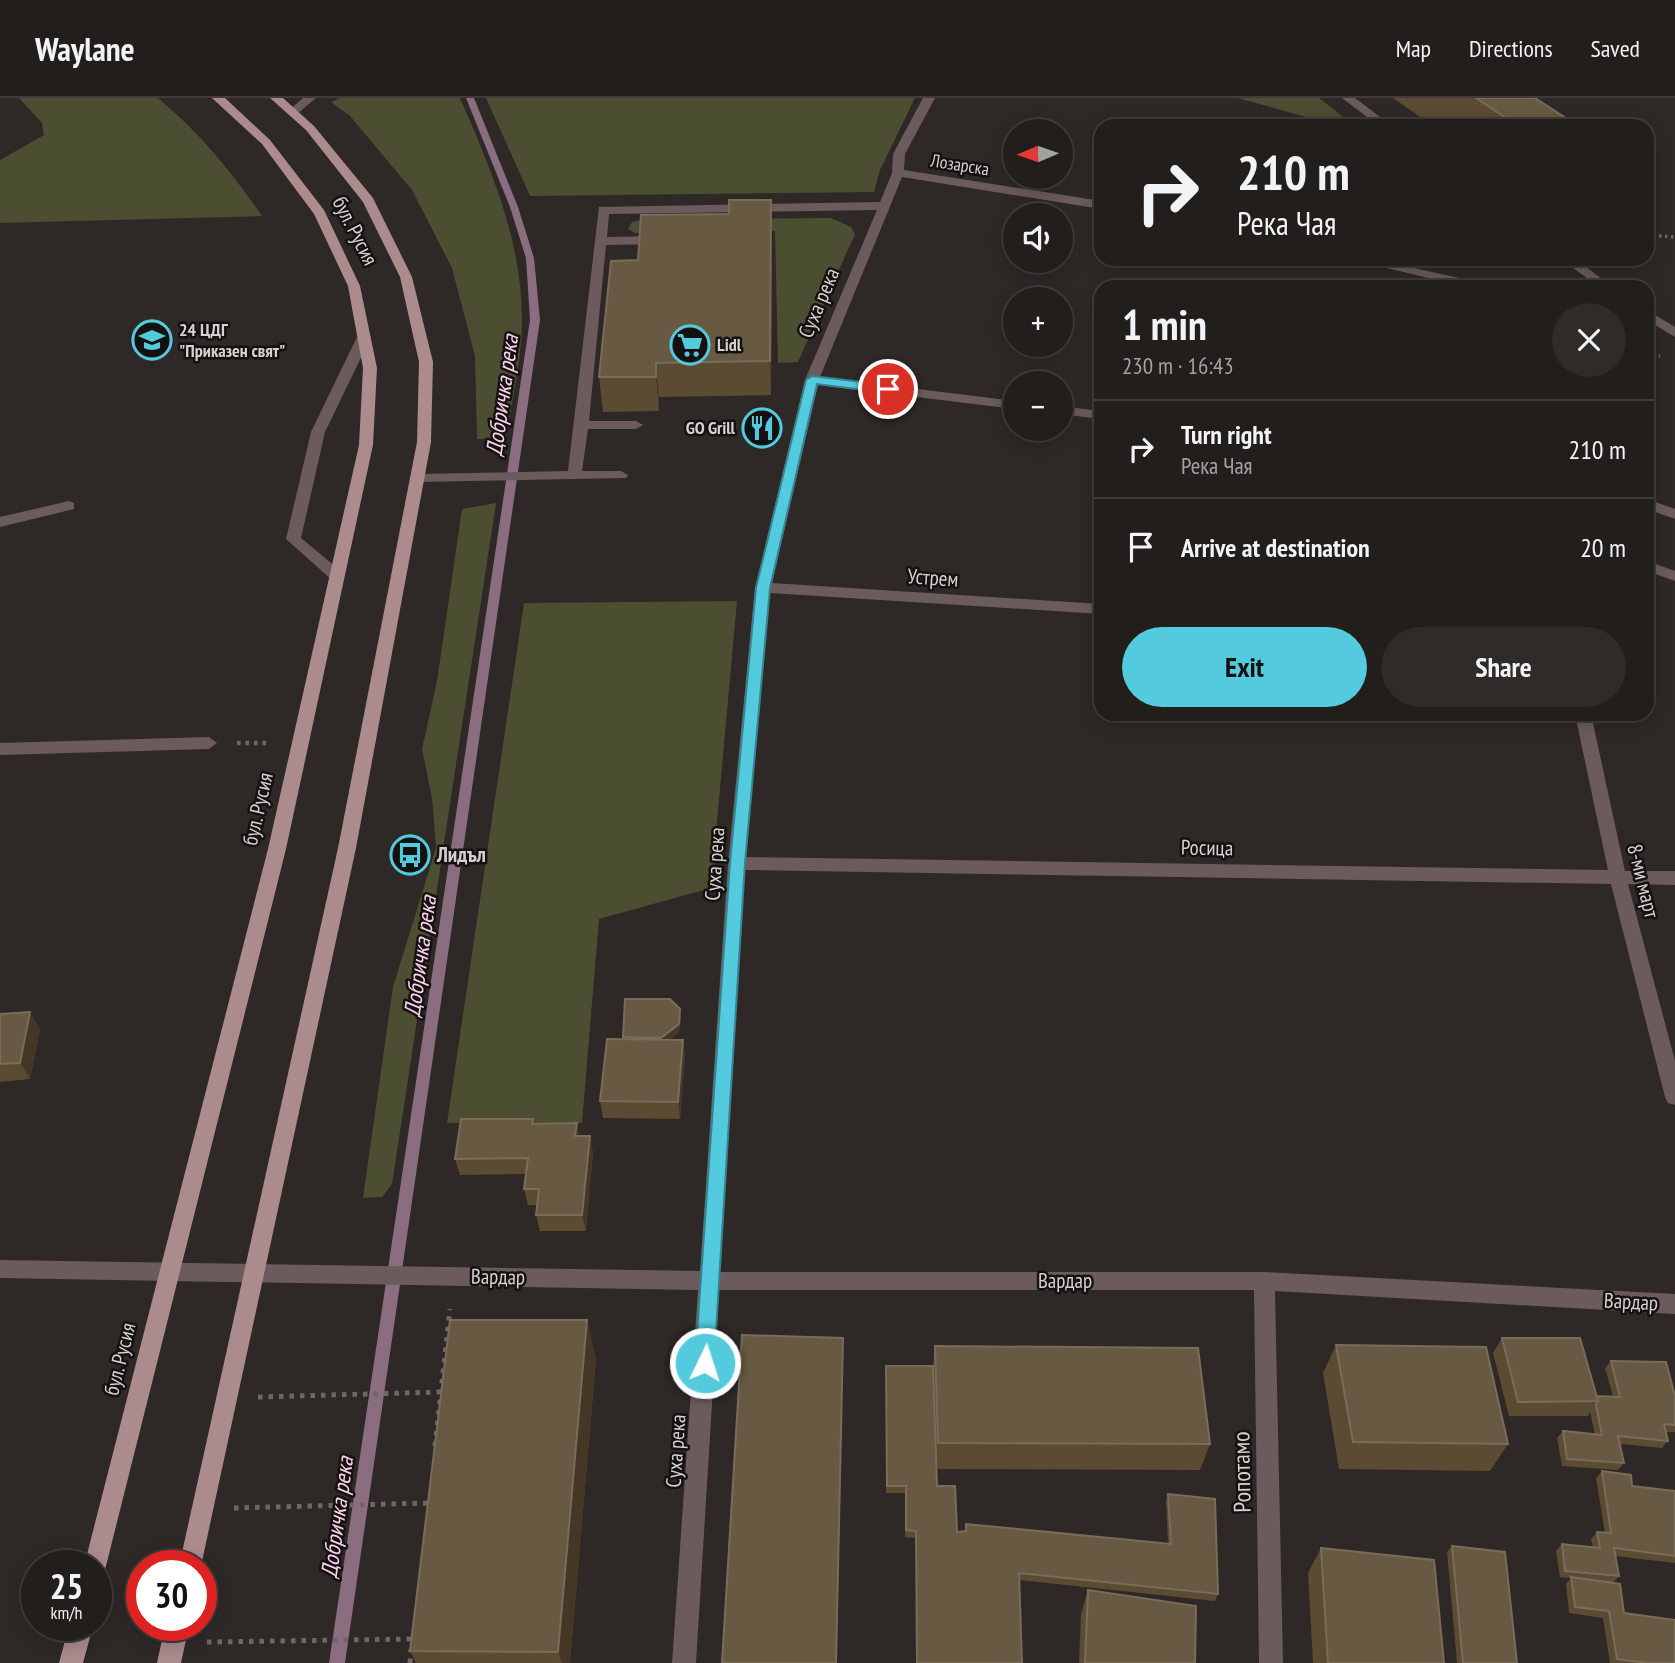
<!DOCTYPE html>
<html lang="en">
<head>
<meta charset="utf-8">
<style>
  :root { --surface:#221e1c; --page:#2e2b29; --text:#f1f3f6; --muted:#a2a2a3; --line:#3f3c3b; --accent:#54cade }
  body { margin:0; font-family:"PT Sans Narrow",sans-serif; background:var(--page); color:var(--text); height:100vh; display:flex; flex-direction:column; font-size:26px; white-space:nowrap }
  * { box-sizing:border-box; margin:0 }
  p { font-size:23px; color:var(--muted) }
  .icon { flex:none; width:38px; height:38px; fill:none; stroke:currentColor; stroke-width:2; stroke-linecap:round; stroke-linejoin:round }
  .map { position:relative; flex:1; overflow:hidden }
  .sheet { position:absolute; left:1094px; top:182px; width:560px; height:441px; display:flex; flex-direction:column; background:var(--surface); border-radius:21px; box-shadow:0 4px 18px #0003,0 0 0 2px var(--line) }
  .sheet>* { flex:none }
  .top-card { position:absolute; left:1094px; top:21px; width:560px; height:147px; border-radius:21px; box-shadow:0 4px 18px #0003,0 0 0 2px var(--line); background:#221e1c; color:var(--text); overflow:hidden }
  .needle { width:46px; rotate:268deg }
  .fabs { position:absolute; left:1003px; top:21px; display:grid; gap:14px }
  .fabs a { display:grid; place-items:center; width:70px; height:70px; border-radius:50%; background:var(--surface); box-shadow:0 4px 18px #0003,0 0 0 2px var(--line); font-size:35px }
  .speed { position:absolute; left:21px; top:1452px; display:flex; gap:14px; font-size:35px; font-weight:700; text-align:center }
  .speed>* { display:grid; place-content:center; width:91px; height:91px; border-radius:50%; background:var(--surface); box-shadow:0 4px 18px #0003,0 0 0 2px var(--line); line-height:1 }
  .speed small { font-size:18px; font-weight:400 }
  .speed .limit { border:10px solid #d22; background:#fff; color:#111 }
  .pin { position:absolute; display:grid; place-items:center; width:60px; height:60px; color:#fff; margin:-30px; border:4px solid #fff; border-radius:50%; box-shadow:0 2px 7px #0007 }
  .me { position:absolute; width:77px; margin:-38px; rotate:4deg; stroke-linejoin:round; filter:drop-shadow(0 0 5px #0008) }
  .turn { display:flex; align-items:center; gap:24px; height:147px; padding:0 28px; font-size:32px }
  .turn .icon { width:91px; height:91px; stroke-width:2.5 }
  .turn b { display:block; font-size:49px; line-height:60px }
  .round { display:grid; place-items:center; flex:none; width:74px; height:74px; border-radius:37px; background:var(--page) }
  .headline { display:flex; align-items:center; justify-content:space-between; height:119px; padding:0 28px }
  h1 { font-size:42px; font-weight:700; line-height:52px }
  .primary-button { display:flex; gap:14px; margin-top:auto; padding:14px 28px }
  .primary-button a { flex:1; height:80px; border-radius:42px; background:var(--accent); color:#111; font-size:28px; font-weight:700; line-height:80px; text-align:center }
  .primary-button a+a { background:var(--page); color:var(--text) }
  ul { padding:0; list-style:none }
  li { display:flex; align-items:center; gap:21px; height:98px; padding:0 28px; border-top:2px solid var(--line) }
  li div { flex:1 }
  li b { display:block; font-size:26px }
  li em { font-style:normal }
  header { display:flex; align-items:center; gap:42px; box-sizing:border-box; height:98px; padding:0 35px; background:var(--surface); border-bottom:2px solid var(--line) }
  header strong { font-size:33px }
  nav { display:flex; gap:38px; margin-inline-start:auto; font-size:24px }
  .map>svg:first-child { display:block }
</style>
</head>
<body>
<header>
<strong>Waylane</strong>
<nav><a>Map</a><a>Directions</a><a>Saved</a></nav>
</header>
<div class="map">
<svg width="1675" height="1565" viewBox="0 0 1675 1565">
  <rect width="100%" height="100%" fill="#2e2826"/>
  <!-- green -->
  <path fill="#4c4e31" d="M19 0H158C200 35 231 73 262 118L0 125V62L44 37 42 25Z
    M340 0H460C491 71 522 143 522 222 522 261 512 301 506 340L477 341 475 258 452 170 412 92 350 18 331 4Z
    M486 0H915L880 72 874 94 530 98Z
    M1238 0H1319L1355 28H1338Z
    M831 120 851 129 855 136 798 264 778 265 775 133 635 135 628 131 632 124 647 121Z
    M496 405 392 1086 382 1099 363 1100 393 889 436 750 432 700 422 651 437 583 462 411Z
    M737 503 711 790 599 821 582 1025H447L524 505Z"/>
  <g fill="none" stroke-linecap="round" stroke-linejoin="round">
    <!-- stream -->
    <path fill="#8b6d80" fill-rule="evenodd" d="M466 0H474L518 109 534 160 540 222 345 1565H329L530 222 526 160 510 109Z"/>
    <!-- path-far2 -->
    <path stroke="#6d6766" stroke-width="3.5" stroke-dasharray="2.5 3.5" stroke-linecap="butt" d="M1647 137 1675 139
      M1647 256 1660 258"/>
    <!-- path-far1 -->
    <path stroke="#6d6766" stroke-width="4.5" stroke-dasharray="3.5 5" stroke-linecap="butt" d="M237 645H271"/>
    <!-- path -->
    <path stroke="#6d6766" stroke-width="5" stroke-dasharray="4.5 6" stroke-linecap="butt" d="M258 1299 441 1294
      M435 1348 450 1211
      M234 1410 429 1405
      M207 1544 413 1541
      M410 1565 411 1551"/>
    <!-- minor -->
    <path fill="#6b5b5c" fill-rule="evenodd" d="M303 0H316L297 16H289V12Z
      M923 0H935L905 56 904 72 1101 103V111L902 79 820 279 1015 303V311L818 287 772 485 1101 506V516L770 495 746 759 1608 772 1575 616H1591L1625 773H1675V787L1628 786 1675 963V1007L1668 1005 1665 999 1611 786 745 772 720 1174H1264L1675 1196V1216L1275 1193 1283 1565H1259L1254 1192H719L696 1565H672L698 1192 0 1180V1162L700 1173 728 765 755 490 805 282 877 112 609 116 607 139 663 138 669 142 663 146 606 147 589 323H636L643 327 636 331H588L582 373H621L628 377 626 380 418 384 411 380 418 376 568 373 599 109 880 104 892 75 893 56Z
      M1342 0H1355L1392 28H1379Z
      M1350 161H1373L1482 185 1488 189H1465Z
      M1561 161H1575L1613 189H1599Z
      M1647 212 1675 229V239L1647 222Z
      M364 235 371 239 325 334 301 440 342 474 345 478 342 482H332L286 441 311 334 357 239Z
      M1060 308 1101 313V321L1060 316Z
      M1647 401 1675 411V421L1647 411Z
      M69 403 74 405V411L0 429V419Z
      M1647 463 1675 473V483L1647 473Z
      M209 639 217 645 209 651 0 657V645Z"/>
    <!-- major -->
    <path fill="#ac8b8d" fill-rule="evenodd" d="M212 0H225L270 42 324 112 360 188 377 270 373 347 286 751 106 1468 103 1476 96 1479V1468H84L268 751 359 347 363 270 348 188 314 116 262 46Z
      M270 0H283L314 28 373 100 412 179 433 264 431 344 356 750 201 1468H179L338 750 417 344 419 264 400 179 363 104 306 32Z
      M69 1528H93L83 1565H59Z
      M165 1528H189L181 1565H157Z"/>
  </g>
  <!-- wall -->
  <path fill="#5b4b32" d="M1393 0H1535L1578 28H1433Z
    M771 102 772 135 771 297 659 299V313L603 314 599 279 638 162 729 116Z
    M625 901 681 920 679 934 670 942H683L685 959 680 1021 603 1020 600 1003 623 941Z
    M0 916 40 931 30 981 0 984Z
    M533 1021 534 1026 577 1025 579 1038 593 1054 586 1133H540L536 1117 537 1107H528L524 1091 526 1076 460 1077 455 1061Z
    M587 1222 596 1261 570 1565H416L410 1553Z
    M1502 1240 1597 1298H1613L1605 1270 1611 1263 1675 1298V1334H1666L1668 1343 1662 1350 1620 1346 1624 1365 1618 1372 1562 1368 1557 1340 1563 1333 1595 1336 1590 1314 1588 1318H1509L1493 1255Z
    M1336 1247 1508 1346 1490 1373 1339 1371 1323 1275Z
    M935 1248 1210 1346 1200 1372 936 1371 937 1388 957 1434 965 1433 966 1426 1168 1446 1166 1403 1168 1396 1218 1496 1215 1503 1019 1482 1022 1565H916V1440L905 1439 906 1395H886V1268H933Z
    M1602 1373 1632 1388 1675 1393V1465L1615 1458 1619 1478 1613 1485 1624 1515 1675 1565H1610L1603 1520 1569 1515 1566 1486 1571 1480 1560 1479 1556 1453 1562 1446 1593 1449 1591 1441 1597 1434 1605 1435 1596 1380Z
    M1452 1448 1517 1565H1457L1447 1454Z
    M1321 1450 1444 1565H1313L1308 1475Z
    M1088 1492 1195 1565H1079L1081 1516Z"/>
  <!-- shaded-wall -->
  <path fill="#443726" d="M771 102 772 135 771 297 770 263Z
    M656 265 659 299V313L656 279Z
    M680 911 681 920 679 934 662 948 661 940Z
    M30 914 40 931 30 981 20 965Z
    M683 942 685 959 680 1021 678 1004Z
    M577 1025 580 1042 575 1038Z
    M590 1038 593 1054 586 1133 582 1117Z
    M587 1222 596 1261 570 1565H562L558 1554Z
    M843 1240 837 1565H836Z"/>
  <!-- building -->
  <path fill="#685943" stroke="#796c59" stroke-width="2" d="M1476 0H1535L1578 28H1518Z
    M729 102H771L770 263 656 265V279H599L611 163 638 162 641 117 729 116Z
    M625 901H670L680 911 679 926 661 940 623 939Z
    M30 914 20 965 0 966V916Z
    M607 941 683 942 678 1004 600 1003Z
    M461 1021H533L532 1026 577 1025 575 1038H590L582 1117H536L539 1091H524L528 1060 455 1061Z
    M450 1222H587L558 1554 410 1553Z
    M742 1237 843 1240 836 1565H722Z
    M1502 1240H1580L1598 1303 1518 1304Z
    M1336 1247 1486 1249 1508 1346 1353 1344Z
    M935 1248 1198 1250 1210 1346 938 1345Z
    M1611 1263 1666 1264 1675 1298V1327L1664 1326 1668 1343 1618 1338 1624 1365 1567 1361 1563 1333 1602 1337 1596 1307 1598 1303 1597 1298 1620 1299Z
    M886 1268H933L937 1388H955L957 1434 966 1433V1426L1171 1446 1168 1396 1215 1401 1218 1496 1019 1475 1022 1565H917L916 1433 906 1432V1388H887Z
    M1602 1373 1631 1377 1632 1388 1675 1393V1458L1614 1450 1619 1478 1565 1473 1562 1446 1600 1450 1597 1434 1611 1435Z
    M1452 1448 1505 1454 1517 1565H1463Z
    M1321 1450 1434 1462 1444 1565H1328Z
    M1571 1479 1620 1486 1624 1515 1675 1522V1565H1647L1617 1561 1609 1513 1575 1509Z
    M1088 1492 1196 1508 1195 1565H1085Z"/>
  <!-- route -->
  <path fill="#54cade" stroke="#378390" stroke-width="2" d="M812 278 888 287 894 291 888 295 817 286 770 490 745 765 714 1265 711 1271 705 1274 698 1271 695 1265 730 765 756 490 806 282Z"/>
  <!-- icons -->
  <defs>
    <g id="school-ring" transform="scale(2.0125)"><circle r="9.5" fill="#141211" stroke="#54cade" stroke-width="1.5"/><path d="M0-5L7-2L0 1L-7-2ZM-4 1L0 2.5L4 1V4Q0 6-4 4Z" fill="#54cade"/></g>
    <g id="supermarket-ring" transform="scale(2.0125)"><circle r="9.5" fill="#141211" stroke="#54cade" stroke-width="1.5"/><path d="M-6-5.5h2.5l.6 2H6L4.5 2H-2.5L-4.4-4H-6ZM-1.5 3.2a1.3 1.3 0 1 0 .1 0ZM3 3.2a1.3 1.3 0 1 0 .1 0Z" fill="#54cade"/></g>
    <g id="restaurant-ring" transform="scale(2.0125)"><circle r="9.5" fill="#141211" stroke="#54cade" stroke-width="1.5"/><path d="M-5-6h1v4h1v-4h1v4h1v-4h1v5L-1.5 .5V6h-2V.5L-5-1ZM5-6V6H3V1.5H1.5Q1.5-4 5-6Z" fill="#54cade"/></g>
    <g id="bus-ring" transform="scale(2.0125)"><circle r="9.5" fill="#141211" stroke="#54cade" stroke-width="1.5"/><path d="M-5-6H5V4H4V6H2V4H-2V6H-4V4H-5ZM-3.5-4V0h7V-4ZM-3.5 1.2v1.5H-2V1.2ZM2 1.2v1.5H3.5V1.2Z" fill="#54cade"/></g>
  </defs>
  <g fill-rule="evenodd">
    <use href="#school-ring" x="152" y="242"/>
    <use href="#supermarket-ring" x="690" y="247"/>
    <use href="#restaurant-ring" x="762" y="330"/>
    <use href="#bus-ring" x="410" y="757"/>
  </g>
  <g text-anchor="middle" stroke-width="5" stroke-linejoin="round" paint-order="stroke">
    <!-- far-street labels -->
    <g font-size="18" fill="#d5d1d0" stroke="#141211">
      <text transform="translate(960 67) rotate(9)" y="6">Лозарска</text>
    </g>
    <!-- far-poi labels -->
    <g font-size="18" font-weight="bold" fill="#d5d1d0" stroke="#141211" text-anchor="start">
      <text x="179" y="238">24 ЦДГ<tspan x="179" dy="21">"Приказен свят"</tspan></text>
      <text x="717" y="253">Lidl</text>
      <text x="735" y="336" text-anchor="end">GO Grill</text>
    </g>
    <!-- street labels -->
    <g font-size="21" fill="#d5d1d0" stroke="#141211">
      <text transform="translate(355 133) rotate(63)" y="7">бул. Русия</text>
      <text transform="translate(819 205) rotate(-67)" y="7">Суха река</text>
      <text transform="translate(933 480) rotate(4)" y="7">Устрем</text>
      <text transform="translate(258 711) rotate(-77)" y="7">бул. Русия</text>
      <text transform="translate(1207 750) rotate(1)" y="7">Росица</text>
      <text transform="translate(715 766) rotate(-86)" y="7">Суха река</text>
      <text transform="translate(1643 783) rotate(76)" y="7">8-ми март</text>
      <text transform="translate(498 1179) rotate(1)" y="7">Вардар</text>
      <text x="1065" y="1190">Вардар</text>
      <text transform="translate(1631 1204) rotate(3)" y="7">Вардар</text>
      <text transform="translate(120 1261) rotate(-76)" y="7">бул. Русия</text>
      <text transform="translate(676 1353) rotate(-86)" y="7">Суха река</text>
    </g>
    <!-- poi labels -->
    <g font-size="21" font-weight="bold" fill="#d5d1d0" stroke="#141211" text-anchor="start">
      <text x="437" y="764">Лидъл</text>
    </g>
    <!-- water labels -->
    <g font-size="23" font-style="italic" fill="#fdd0ec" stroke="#141211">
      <text transform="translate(502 297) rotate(-82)" y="8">Добричка река</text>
      <text transform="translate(420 858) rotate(-82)" y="8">Добричка река</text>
      <text transform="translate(337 1419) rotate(-82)" y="8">Добричка река</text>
    </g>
    <!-- near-street labels -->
    <g font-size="24" fill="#d5d1d0" stroke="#141211">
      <text transform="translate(1242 1374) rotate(-91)" y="8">Ропотамо</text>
    </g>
  </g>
</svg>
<div class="fabs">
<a><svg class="needle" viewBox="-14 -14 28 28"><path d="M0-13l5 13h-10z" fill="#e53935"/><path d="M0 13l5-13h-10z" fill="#a2a2a3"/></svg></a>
<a><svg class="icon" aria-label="sound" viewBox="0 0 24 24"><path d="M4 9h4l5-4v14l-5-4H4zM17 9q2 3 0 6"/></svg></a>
<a>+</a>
<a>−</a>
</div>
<div class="speed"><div>25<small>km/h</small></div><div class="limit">30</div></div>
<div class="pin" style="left:888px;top:291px;background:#d93025"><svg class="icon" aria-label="arrive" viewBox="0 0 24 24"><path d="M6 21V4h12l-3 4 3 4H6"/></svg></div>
<svg class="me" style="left:705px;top:1265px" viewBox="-20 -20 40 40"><circle r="17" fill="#54cade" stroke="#fff" stroke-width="3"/><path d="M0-11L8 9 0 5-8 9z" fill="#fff"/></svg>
<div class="top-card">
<div class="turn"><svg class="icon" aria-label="right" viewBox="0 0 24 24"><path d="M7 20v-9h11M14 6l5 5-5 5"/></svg><div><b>210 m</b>Река Чая</div></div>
</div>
<section class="sheet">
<div class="headline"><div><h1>1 min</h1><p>230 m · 16:43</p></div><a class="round"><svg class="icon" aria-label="close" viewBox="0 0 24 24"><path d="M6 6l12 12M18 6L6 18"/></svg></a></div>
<ul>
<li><svg class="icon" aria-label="right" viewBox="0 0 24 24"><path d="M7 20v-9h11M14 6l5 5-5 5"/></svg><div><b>Turn right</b><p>Река Чая</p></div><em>210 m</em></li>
<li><svg class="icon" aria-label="arrive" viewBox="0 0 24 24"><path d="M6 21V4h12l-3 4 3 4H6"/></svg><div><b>Arrive at destination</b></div><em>20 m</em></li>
</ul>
<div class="primary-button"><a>Exit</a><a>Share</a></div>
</section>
</div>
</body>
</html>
